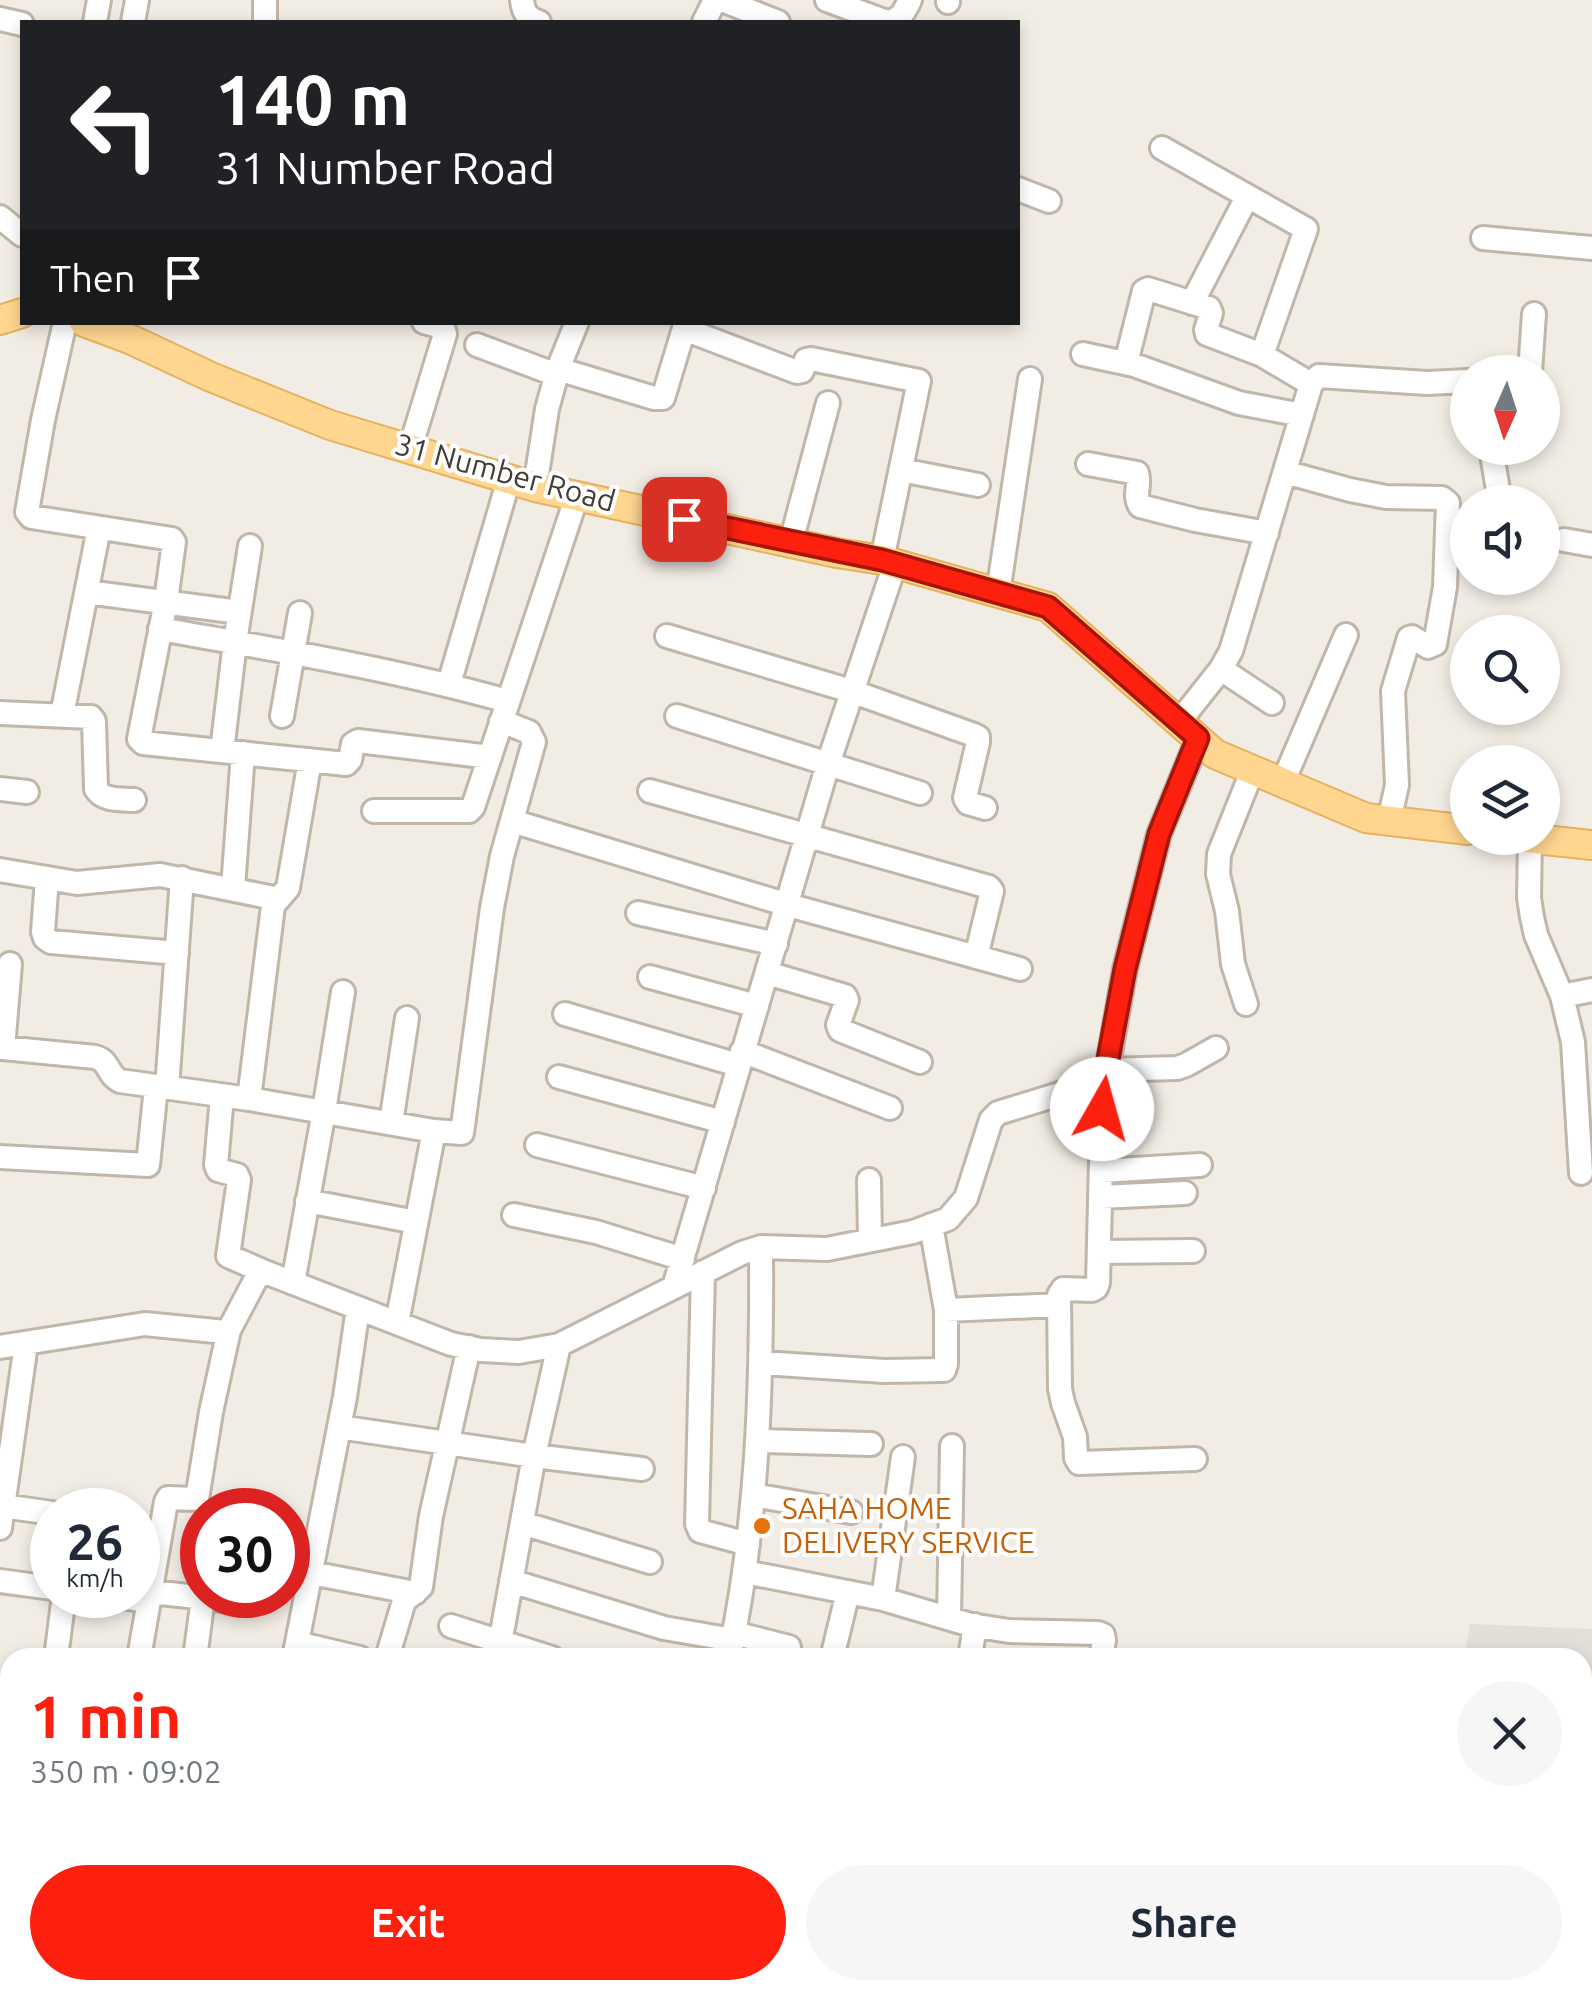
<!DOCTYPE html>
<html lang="en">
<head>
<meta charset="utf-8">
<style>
  :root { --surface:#fff; --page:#f6f6f7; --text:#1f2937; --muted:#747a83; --accent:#fe200f }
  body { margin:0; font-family:Ubuntu,sans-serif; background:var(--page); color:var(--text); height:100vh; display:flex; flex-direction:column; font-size:38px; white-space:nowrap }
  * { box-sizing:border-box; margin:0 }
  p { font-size:32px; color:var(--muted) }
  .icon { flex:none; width:55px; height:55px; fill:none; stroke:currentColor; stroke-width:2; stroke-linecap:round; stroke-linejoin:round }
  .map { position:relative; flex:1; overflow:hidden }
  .details { position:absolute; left:0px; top:1648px; width:1592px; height:352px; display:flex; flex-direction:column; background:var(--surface); border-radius:30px 30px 0 0; box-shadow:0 5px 15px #0003 }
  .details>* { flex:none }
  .hud { position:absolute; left:20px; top:20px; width:1000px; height:305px; border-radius:0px; box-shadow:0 5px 15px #0003; background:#202124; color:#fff; overflow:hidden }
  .needle { width:65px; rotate:183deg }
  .buttons { position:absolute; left:1450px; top:355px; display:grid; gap:20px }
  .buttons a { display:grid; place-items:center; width:110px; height:110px; border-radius:50%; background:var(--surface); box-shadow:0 5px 15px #0003; font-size:50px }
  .speed { position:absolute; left:30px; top:1488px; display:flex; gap:20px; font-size:50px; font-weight:700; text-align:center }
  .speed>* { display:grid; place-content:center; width:130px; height:130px; border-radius:50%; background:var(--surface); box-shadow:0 5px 15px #0003; line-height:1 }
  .speed small { font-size:25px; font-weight:400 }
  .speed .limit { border:15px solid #d22; background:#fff; color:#111 }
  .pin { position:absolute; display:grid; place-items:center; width:85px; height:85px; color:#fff; margin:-42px; border-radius:20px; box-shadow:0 5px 15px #0006 }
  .me { position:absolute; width:110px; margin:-55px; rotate:7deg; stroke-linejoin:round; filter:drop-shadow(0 0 8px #0008) }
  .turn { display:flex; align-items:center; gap:35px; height:210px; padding:0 30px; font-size:45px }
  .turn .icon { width:130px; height:130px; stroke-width:2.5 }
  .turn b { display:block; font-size:70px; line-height:85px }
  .then { display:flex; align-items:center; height:95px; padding:0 30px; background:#0003; gap:20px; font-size:38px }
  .round { display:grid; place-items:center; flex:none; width:105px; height:105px; border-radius:52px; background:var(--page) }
  .overview { display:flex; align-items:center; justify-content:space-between; height:170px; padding:0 30px }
  h1 { font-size:60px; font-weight:600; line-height:75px; color:var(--accent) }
  .cta { display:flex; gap:20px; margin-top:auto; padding:20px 30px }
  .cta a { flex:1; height:115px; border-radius:60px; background:var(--accent); color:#fff; font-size:40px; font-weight:600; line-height:115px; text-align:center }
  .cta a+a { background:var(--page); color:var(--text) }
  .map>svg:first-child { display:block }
</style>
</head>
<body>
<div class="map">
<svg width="1592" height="1998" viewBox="0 0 1592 1998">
  <rect width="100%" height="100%" fill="#f2ede4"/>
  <!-- industrial -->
  <path fill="#e4ded9" d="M1470 1624 1592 1629V1969L1582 1967V1658H1465Z"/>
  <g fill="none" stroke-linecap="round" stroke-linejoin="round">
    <!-- minor casing -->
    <g stroke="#c1b6a9" stroke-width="28">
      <path id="minor" d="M265 0V22
        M522 0C523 12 528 19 539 22
        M722 0 778 22
        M827 0 887 22C901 20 904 12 910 0
        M948 2V0
        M0 19 22 24
        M95 22 99 0
        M133 22 137 0
        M704 22 715 0
        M1162 148 1306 229 1262 355
        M1018 189 1049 201
        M0 217 22 235
        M1483 238 1592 248
        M1192 303 1247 197
        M65 322 43 420 27 512 31 517 172 539 174 542 166 601 139 739 143 743 346 764 350 760 353 744 358 741 490 757
        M684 329 797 372 802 371 806 360 811 359 919 381 882 560
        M477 345 557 375
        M1083 354 1134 365 1239 403 1302 415
        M1126 363 1144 291 1148 289 1209 308 1211 313 1206 330 1207 334 1262 355 1311 384
        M558 369 654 398H663L686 322
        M1530 372 1534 314
        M1491 448 1500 502
        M410 449 445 334 443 327 424 322
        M1088 464 1137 473C1141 484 1133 496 1140 506L1195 520 1267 533
        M901 470 978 485
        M1285 472 1350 490 1386 497 1442 498 1448 503 1445 587 1435 644 1428 647 1412 637 1409 638 1393 691 1397 785 1389 821
        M535 487 547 409 558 369 577 322
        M1564 540 1592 545
        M791 542 828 403
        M87 592 239 612
        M998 593 1030 379
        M160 629C277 650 394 669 507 701
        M667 636 851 691 974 735 978 737V742L965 798 968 803 985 808
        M1221 669 1272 703
        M449 684 509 479
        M0 713 91 717 94 721 96 789C103 801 121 799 134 800
        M62 715 99 528
        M282 716 300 613
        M677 716 920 793
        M1179 722 1221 669 1231 651 1311 384 1319 376 1427 383 1468 381
        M222 751 235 642 250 546
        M1283 782 1346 635
        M0 789 27 792
        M650 791 989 887 992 891 976 957
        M374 811H469L473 807 577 496
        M512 821 788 905 1020 969
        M1530 838 1529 898 1532 917 1536 935 1562 996 1573 1042 1581 1173
        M0 870 77 883 160 875 274 898 249 1099
        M47 878 43 932 45 938 51 942 177 953
        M233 888 243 753
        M275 903 288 888 310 760
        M638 913 776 944
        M10 964 3 1048 95 1057C110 1061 107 1075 120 1081L249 1099 434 1131 462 1133 492 908 502 856 534 742 529 732 501 721
        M767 973 845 996 847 1000 838 1025 840 1030 920 1062
        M650 977 757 1006
        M1562 996 1592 990
        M1246 1004 1233 964 1227 911 1218 874 1219 854 1253 769
        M565 1014 738 1065
        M742 1051 890 1108
        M1107 1070 1177 1068 1186 1065 1216 1048
        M559 1077 723 1122
        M1103 1078 1098 1283 1096 1288 1092 1290 1063 1289 1059 1295 1060 1389 1063 1403 1075 1437 1076 1458 1079 1463 1195 1459
        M167 1088 182 878
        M222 1096 216 1165 218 1170 237 1175 239 1180 228 1256 265 1272
        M391 1123 407 1018
        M537 1145 704 1188
        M0 1157 148 1165 156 1087
        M1101 1171 1200 1165
        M869 1180 870 1240
        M1100 1197 1185 1193
        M307 1201 416 1222
        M514 1215 596 1232 683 1259
        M931 1225 946 1310 1059 1305
        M1099 1252 1193 1251
        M703 1272 697 1524 700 1531 748 1544
        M293 1283 324 1111 343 992
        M674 1287 828 764 895 564
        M397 1323 434 1131
        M0 1347 145 1324 225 1332 229 1330 258 1275 265 1272 451 1344 481 1350 519 1352 559 1345 742 1253 761 1247 827 1249 913 1232 948 1219 966 1198 991 1120 998 1113 1092 1084 1103 1078 1107 1070 1125 969 1159 834 1198 739
        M762 1363 884 1371 944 1370 946 1364V1310
        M339 1427 534 1456 642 1469
        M758 1441 871 1444
        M753 1495 851 1512
        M3 1506 52 1513
        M522 1523 650 1562
        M0 1528 26 1344
        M745 1572 883 1599 971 1625 1009 1631 1098 1633 1103 1635 1104 1640 1101 1658
        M311 1573 415 1593
        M0 1581 52 1588
        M511 1581 664 1628 733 1640
        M151 1592 225 1600 229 1598 231 1595
        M107 1595 149 1601
        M883 1599 903 1457
        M949 1618 952 1446
        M451 1626 552 1658
        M734 1633 789 1647
        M297 1643 360 1658
        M56 1658 64 1595
        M139 1658 166 1502 168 1498 197 1499 211 1412 229 1330
        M195 1658 203 1598
        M294 1658 345 1397 358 1308
        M387 1658 404 1601 421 1587 431 1516 469 1347
        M495 1658 503 1627 534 1456 559 1345
        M729 1658C758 1522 762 1385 761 1247
        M832 1658 848 1592
        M970 1658 975 1625
        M0 1805 10 1807
        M0 1909 10 1910
        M1582 1952 1592 1953
        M360 1990 393 1998
        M10 1998 15 1990
        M483 1998 484 1990
        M577 1998 580 1990"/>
    </g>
    <!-- major casing -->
    <g stroke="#e5b25f" stroke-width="32">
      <path id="major" d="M0 320 22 313
        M84 322 132 340 211 377 330 425 535 487 837 553 882 560 1048 607 1215 754 1366 818 1468 830
        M1526 838 1592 845"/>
    </g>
    <!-- minor -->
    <use href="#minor" stroke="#fff" stroke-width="22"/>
    <!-- major -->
    <use href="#major" stroke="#ffd690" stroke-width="28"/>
  </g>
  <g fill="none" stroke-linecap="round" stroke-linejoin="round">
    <!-- route casing -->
    <g stroke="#a5150a" stroke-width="25">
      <path id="route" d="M684 519 882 560 1048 607 1198 738 1159 834 1125 969 1106 1070 1103 1078 1102 1109"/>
    </g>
    <!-- route -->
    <use href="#route" stroke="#fe200f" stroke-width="18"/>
  </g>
  <!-- markers -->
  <circle fill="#e8710a" stroke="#fff" stroke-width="4" cx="762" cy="1526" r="10"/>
  <g text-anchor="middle" stroke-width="8" stroke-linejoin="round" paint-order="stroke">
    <!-- street labels -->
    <g font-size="30" fill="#443c34" stroke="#fff">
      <text transform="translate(505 473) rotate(15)" y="10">31 Number Road</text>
    </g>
    <!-- food labels -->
    <g font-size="30" fill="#c56008" stroke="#fff" text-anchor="start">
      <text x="782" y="1519">SAHA HOME<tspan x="782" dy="34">DELIVERY SERVICE</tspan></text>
    </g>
  </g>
</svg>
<div class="buttons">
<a><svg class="needle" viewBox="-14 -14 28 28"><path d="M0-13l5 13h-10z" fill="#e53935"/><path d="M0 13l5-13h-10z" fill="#747a83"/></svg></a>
<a><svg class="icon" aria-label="sound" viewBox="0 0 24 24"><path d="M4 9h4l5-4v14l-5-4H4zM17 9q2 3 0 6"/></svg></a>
<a><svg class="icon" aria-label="search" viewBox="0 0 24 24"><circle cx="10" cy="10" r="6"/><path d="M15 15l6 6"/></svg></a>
<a><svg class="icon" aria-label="layers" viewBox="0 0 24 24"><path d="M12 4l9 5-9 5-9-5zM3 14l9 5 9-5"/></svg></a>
</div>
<div class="speed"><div>26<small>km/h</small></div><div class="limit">30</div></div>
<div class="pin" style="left:684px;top:519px;background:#d93025"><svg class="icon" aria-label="arrive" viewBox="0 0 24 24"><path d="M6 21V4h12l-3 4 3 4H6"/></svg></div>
<svg class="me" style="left:1102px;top:1109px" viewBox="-20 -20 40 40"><circle r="19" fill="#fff"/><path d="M0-13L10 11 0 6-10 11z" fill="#fe200f"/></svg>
<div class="hud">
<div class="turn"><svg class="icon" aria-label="left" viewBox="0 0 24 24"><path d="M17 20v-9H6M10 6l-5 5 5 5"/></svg><div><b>140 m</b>31 Number Road</div></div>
<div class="then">Then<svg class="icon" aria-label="arrive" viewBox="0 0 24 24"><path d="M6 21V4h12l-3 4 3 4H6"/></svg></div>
</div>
<section class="details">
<div class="overview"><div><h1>1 min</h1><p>350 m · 09:02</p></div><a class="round"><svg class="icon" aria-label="close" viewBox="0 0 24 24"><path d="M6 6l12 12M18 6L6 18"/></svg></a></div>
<div class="cta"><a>Exit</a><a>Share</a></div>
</section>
</div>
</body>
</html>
